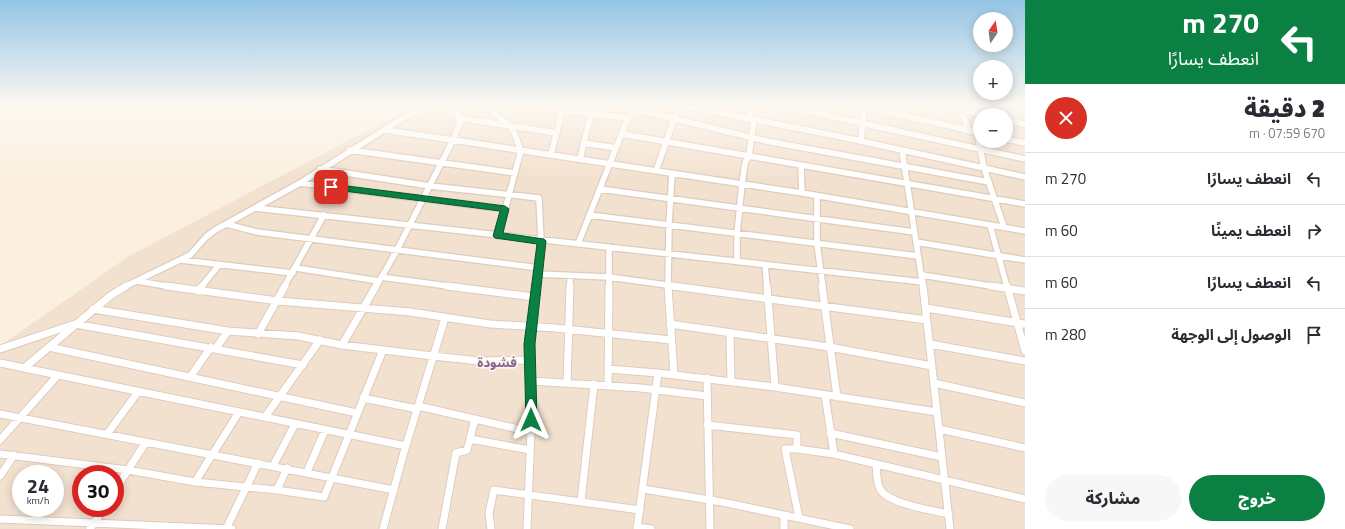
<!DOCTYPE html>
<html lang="ar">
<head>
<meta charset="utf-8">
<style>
  :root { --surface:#fff; --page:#f7f7f7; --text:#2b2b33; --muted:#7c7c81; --line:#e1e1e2; --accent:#0b8043 }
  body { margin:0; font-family:"Titillium Web","Noto Sans Arabic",sans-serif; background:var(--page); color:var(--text); direction:rtl; height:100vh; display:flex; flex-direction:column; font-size:15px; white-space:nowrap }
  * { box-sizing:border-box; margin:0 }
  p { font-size:13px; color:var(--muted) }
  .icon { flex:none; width:22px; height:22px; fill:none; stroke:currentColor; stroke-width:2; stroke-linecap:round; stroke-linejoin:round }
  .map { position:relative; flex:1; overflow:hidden; direction:ltr }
  .side { display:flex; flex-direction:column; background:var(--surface); width:320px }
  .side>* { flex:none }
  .guide { background:#0b8043; color:#fff; overflow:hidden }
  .needle { width:26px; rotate:13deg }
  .fabs { position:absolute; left:973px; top:12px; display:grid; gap:8px }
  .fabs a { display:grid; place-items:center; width:40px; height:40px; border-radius:50%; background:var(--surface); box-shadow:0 2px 10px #0003; font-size:20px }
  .speed { position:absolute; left:12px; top:465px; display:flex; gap:8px; font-size:20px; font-weight:700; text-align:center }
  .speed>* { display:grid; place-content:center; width:52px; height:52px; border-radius:50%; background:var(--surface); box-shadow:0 2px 10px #0003; line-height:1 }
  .speed small { font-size:10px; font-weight:400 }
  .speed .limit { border:6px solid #d22; background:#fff; color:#111 }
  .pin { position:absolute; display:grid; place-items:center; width:34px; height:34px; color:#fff; margin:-17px; border-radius:8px; box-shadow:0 2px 6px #0006 }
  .me { position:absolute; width:44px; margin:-22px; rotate:0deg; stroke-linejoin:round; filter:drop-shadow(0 0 3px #0008) }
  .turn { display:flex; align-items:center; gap:14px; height:84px; padding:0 20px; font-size:18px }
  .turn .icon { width:52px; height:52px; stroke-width:2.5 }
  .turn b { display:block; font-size:28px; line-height:34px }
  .round { display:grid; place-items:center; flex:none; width:42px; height:42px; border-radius:21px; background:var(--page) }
  .overview { display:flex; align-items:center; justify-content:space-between; height:68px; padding:0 20px }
  h1 { font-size:24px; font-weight:800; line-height:30px }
  .cta { display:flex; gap:8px; margin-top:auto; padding:8px 20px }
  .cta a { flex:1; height:46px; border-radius:24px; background:var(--accent); color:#fff; font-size:16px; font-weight:800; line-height:46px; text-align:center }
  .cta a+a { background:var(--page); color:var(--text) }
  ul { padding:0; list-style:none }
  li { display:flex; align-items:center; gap:12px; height:52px; padding:0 20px; border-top:1px solid var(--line) }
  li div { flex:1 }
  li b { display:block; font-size:15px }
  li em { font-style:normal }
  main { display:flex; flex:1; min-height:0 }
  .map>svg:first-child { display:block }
</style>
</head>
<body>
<main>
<section class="side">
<div class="guide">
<div class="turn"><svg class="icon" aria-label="left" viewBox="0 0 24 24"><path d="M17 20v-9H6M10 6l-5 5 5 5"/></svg><div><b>270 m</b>انعطف يسارًا</div></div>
</div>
<div class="overview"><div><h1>2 دقيقة</h1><p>670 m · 07:59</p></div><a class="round" style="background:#d93025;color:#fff"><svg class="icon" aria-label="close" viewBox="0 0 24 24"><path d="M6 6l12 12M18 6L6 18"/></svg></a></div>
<ul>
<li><svg class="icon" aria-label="left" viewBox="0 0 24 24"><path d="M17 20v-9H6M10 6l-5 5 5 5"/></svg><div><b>انعطف يسارًا</b></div><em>270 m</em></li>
<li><svg class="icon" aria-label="right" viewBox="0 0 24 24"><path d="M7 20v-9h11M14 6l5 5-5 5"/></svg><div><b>انعطف يمينًا</b></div><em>60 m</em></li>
<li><svg class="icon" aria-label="left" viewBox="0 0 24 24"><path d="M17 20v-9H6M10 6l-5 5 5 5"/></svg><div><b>انعطف يسارًا</b></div><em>60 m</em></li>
<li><svg class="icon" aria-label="arrive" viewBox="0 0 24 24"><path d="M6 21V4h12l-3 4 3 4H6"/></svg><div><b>الوصول إلى الوجهة</b></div><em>280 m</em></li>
</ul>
<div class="cta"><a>خروج</a><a>مشاركة</a></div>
</section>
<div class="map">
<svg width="1025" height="529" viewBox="0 0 1025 529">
  <rect width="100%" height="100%" fill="#fbf0e0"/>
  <!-- residential -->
  <path fill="#f3e1cf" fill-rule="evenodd" d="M416 105H1025V529H0V346L129 256ZM980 115H1006V141H980ZM21 474H55V508H21ZM81 474H115V508H81Z"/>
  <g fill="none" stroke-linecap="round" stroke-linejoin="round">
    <!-- minor-far1 casing -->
    <g stroke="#dfcbbc" stroke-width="8">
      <path id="minor-far1" d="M485 105 512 128 521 150 498 236
        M680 105 847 138 1025 177
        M779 105 1025 159
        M858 105 980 133
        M895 105 896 115
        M938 105 983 115
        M959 105 969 131
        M1017 105 1025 107
        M634 109 766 141 989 182
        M562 110 629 118
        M595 113 597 105
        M458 118 557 133
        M750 118 751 105
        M1006 120 1025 124
        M384 130 453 140 460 122 456 105
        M977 132 984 168 1004 227
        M622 134 1025 204
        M1006 139 1025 143
        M861 141 864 107
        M584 143 616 148
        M349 150 515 173
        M902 150 923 287
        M551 154 564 105
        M580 159 591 113
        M801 166 802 193
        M320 169 430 186 539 198 541 241 536 287
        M656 171 679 105
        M300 183 505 209
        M600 189 914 232
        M817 196V244L823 287
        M255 208 923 282
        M589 215 918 256
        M226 224 257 232 539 268
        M990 225 1007 287
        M916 242 1025 260
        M578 244 625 125 635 107
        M181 260 293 273
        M737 262V234L742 184 745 163 749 156 754 119
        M765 265 767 287
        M296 268 379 281
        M537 274 609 277 681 287
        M922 275 997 287
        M381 277 455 287
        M137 281 172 287
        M124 287 190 255 206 237 215 230 300 183 403 118 429 105
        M201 287 219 265
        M284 287 324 215
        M376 287 397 250 453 140 802 193 1025 231
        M570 287V276
        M609 287V247
        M668 287 669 224 672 174"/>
    </g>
    <!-- minor casing -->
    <g stroke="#dfcbbc" stroke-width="9">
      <path id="minor" d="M166 286 278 301 410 312 490 324 555 328 671 340
        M447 286 534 297
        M668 286 674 375 775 387 937 412
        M673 286 927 320
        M767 286 775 387
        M822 286 837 397
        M923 286 950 529
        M991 286 1025 291
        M1007 286 1025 351
        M198 291 202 286
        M926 308 1025 324
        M93 309 228 331 298 336 342 345 433 356 480 361 529 360
        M670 324 829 347 932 366
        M258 334 285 286
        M730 334 731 381
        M930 344 1025 361
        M342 345 376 286
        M49 347 357 413
        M216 348 228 331
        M0 349 75 324 303 365
        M0 363 24 368 110 296 126 286
        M24 368 406 446
        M608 369 658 373
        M190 377 211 347
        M707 378 710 529
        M531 381 641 388 707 396
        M567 383 570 286
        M934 383 1025 403
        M608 385 609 286
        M825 395 834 454
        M363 398 417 409
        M418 406 531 432
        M0 414 394 490
        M265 417 320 340
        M707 425 797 435V449L834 454 1025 499
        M939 429 1025 448
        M830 433 942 457
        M107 434 138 392
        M470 439 530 450
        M0 440 58 375
        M797 449H785L799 518
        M0 454 128 470 195 482 277 490 324 497 383 350
        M876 464C877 472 876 481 880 489 888 504 932 510 949 514
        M273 466 295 424
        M307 472 325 430
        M0 476 14 455
        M195 482 239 412
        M643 489 722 502 850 529
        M115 490 146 442
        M277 490 287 468
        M581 501 594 384
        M784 515V529
        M0 519 232 529
        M637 527 651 529
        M90 529 104 508
        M226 529 258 463
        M383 529 404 452 445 318
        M442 529 456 453 467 450 475 419
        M491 529 489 513 494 490 640 510
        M527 529 531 432 529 351 536 286
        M637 529 658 373 674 375"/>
    </g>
    <!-- minor-far1 -->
    <use href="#minor-far1" stroke="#fff" stroke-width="5.5"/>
    <!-- minor -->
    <use href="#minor" stroke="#fff" stroke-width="7"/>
  </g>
  <!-- sky -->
  <linearGradient id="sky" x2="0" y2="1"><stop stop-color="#94c5e6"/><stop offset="0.59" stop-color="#fdf8f1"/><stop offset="1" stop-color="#fdf8f1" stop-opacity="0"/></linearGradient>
  <rect width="1025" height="179" fill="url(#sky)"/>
  <!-- route -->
  <path fill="#0b8043" stroke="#07532c" d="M331 184 505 206 509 209 503 233 544 239 546 241 535 344 537 420 535 424 531 425 527 424 526 420 524 344 537 244 495 238 493 236 500 211 328 189 327 187Z"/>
  <g text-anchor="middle" stroke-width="3.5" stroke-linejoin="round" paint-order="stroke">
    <!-- neighbourhood labels -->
    <g font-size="13" font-weight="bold" fill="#826494" stroke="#fff4e6">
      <text x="497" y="367">فشودة</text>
    </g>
  </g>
</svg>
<div class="fabs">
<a><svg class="needle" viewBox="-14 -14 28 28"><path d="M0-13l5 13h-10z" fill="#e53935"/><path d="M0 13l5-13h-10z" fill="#7c7c81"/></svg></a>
<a>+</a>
<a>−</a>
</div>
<div class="speed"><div>24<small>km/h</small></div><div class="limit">30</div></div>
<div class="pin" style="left:331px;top:187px;background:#d93025"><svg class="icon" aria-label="arrive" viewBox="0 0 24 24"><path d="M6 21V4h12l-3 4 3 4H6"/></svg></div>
<svg class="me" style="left:531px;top:420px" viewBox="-20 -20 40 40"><path d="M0-17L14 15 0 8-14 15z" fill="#0b8043" stroke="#fff" stroke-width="4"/></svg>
</div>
</main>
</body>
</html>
